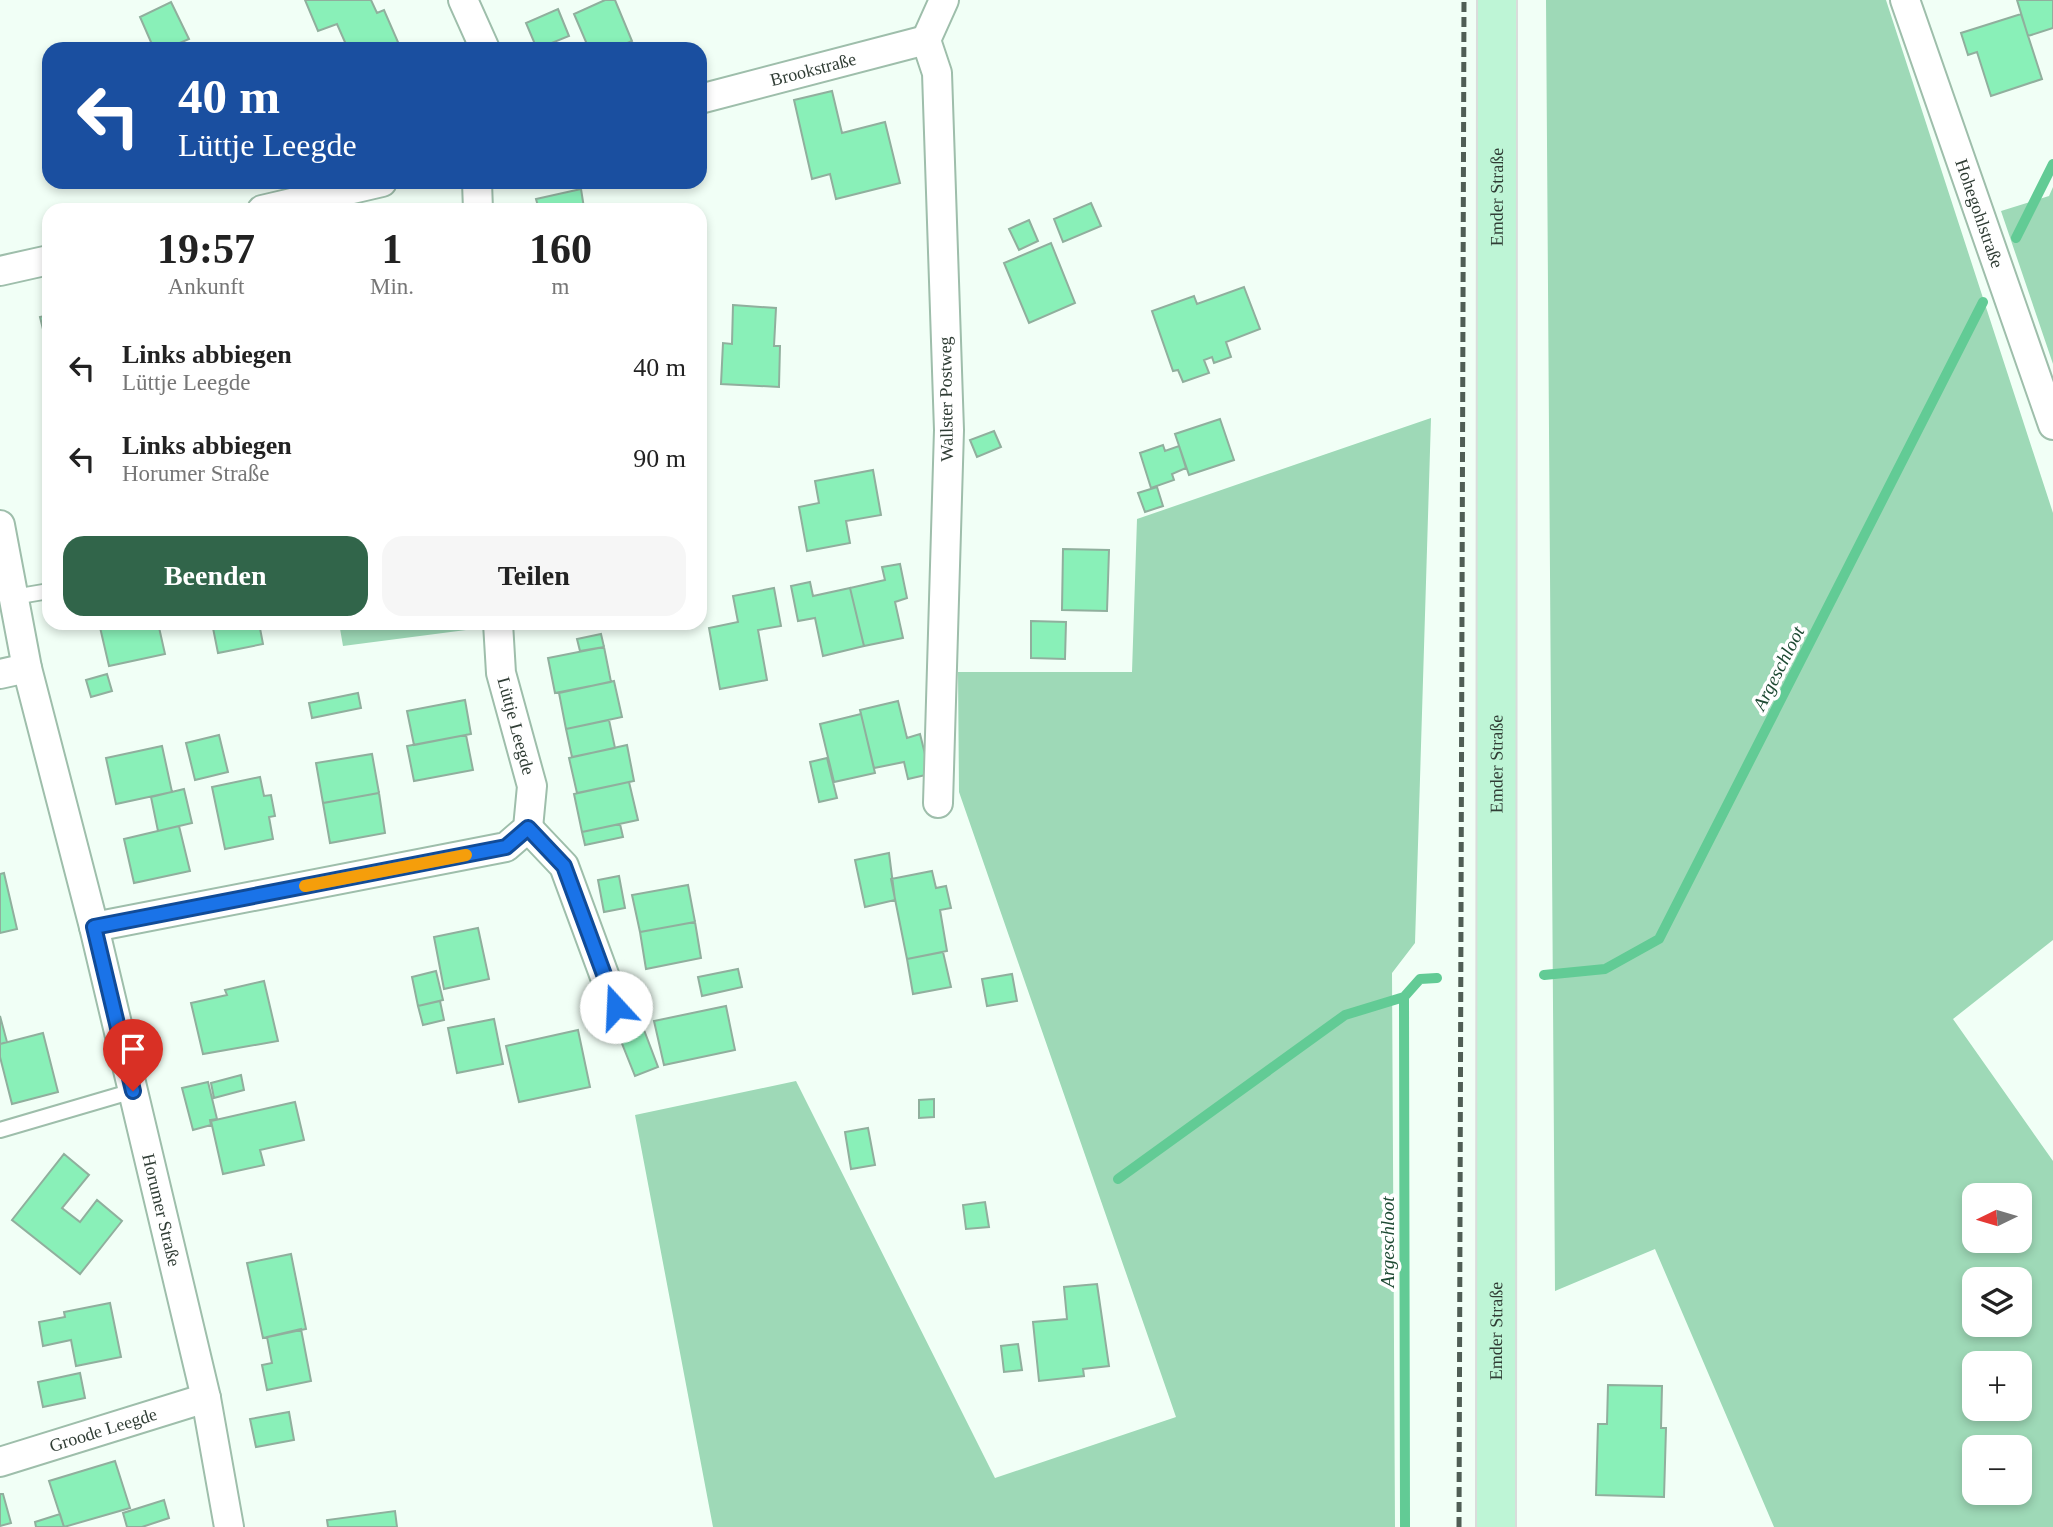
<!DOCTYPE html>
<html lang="de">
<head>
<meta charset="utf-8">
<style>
  :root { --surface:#fff; --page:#f6f6f6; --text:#222; --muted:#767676; --accent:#31654a }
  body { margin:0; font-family:Georgia,serif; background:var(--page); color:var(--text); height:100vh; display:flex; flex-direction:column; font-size:26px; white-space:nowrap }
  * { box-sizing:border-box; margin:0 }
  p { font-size:23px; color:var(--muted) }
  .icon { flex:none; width:38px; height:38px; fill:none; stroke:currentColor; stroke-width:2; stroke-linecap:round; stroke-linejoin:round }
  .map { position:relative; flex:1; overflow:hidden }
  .panel { position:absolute; left:42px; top:203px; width:665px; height:427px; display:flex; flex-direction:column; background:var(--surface); border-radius:21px; box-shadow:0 4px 10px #0003 }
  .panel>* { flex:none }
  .top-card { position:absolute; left:42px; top:42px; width:665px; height:147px; border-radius:21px; box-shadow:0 4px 10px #0003; background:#1a4fa0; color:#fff; overflow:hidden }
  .needle { width:46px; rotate:265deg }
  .controls { position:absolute; left:1962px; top:1183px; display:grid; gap:14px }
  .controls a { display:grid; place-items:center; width:70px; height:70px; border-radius:14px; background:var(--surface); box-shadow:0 4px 10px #0003; font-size:35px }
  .pin { position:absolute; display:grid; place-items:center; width:60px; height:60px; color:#fff; margin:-72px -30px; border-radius:50% 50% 50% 0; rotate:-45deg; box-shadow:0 0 7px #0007 }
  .pin .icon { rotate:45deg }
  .me { position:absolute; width:77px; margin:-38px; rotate:340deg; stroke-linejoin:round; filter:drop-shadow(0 0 5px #0008) }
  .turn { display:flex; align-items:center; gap:24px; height:147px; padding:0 21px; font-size:32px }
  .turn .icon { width:91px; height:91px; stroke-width:2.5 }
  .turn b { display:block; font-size:49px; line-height:60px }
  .eta { display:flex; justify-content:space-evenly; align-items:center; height:119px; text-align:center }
  .eta b { font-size:42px; font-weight:800; line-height:49px }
  .cta { display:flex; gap:14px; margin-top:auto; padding:14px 21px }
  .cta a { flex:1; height:80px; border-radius:21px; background:var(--accent); color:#fff; font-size:28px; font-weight:800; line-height:80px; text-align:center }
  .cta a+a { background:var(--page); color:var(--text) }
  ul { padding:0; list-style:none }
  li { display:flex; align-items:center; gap:21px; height:91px; padding:0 21px }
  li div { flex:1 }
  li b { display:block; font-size:26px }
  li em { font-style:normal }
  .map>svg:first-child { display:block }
</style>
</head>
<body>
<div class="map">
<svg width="2053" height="1527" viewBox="0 0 2053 1527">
  <rect width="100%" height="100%" fill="#f1fff6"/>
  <!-- green -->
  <path fill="#9ed9b7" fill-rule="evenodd" d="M1546 0H1886L2053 513V940L1953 1019 2053 1161V1527H1774L1655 1249 1555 1291ZM1974 1195H2020V1241H1974ZM1974 1279H2020V1325H1974ZM1974 1363H2020V1409H1974ZM1974 1447H2020V1493H1974Z
    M2053 187V364L2001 211 2049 196Z
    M1431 418 1415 943 1392 973 1395 1527H713L635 1115 796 1081 995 1478 1176 1417 959 792 958 672H1132L1137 519Z
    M339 623H466V630L343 646Z"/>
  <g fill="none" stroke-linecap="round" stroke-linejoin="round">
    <!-- stream -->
    <path stroke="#62cb95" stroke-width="10" d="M2016 238 2053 164
      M1544 975 1605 969 1659 939 1983 302
      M1118 1179 1345 1015 1404 997
      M1405 1527 1404 997 1420 979 1437 978"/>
  </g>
  <!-- building -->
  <path fill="#89f0b8" stroke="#90af9d" stroke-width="2" d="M305 0H371L377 13 384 10 401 49H348L337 24 318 31Z
    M605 0H615L632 41 614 49H589L574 14Z
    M2017 0H2053V28L2028 36Z
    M171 2 189 39 166 49H154L140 17Z
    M558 9 569 36 537 49 526 23Z
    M2021 14 2042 79 1991 96 1977 52 1968 55 1961 33Z
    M832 91 842 133 885 122 900 183 836 199 830 174 812 179 794 100Z
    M581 189 584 208 590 207V210H539L536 199Z
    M1091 203 1101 226 1063 242 1054 219Z
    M1029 220 1038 241 1019 250 1009 229Z
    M1051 243 1075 303 1029 323 1004 263Z
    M1244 287 1260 329 1226 342 1231 357 1214 363 1212 357 1204 360 1209 373 1183 382 1178 370 1173 371 1152 311 1194 296 1197 304Z
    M733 305 776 308 774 346H780L779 387 721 384 723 343 732 344Z
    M49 315V354L40 317Z
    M1220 419 1234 460 1189 475 1175 434Z
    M994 431 1001 447 977 457 970 440Z
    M1163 445 1165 451 1179 446 1186 468 1172 474 1174 480 1151 488 1140 453Z
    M49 454V476L44 455Z
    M873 470 881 515 846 521 850 543 807 551 799 507 819 503 815 481Z
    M1157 487 1163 506 1145 512 1138 493Z
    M1063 549 1109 550 1107 611 1062 610Z
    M900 564 907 598 895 602 903 638 864 646 850 588 885 580 882 567Z
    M810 582 813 596 850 588 864 646 823 656 815 618 798 621 791 586Z
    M774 588 781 626 758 630 767 680 720 689 709 628 738 622 733 596Z
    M1031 621 1066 622 1065 659 1031 658Z
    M99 623H158L165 654 109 666Z
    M212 623H259L263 644 218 653Z
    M601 634 604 647 580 651 577 639Z
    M604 647 611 682 555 693 548 658Z
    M107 674 112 691 91 697 86 680Z
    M614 681 622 717 566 729 559 693Z
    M358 693 361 708 312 718 309 703Z
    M465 700 471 734 414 745 407 711Z
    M898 701 907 738 920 734 930 774 908 779 904 762 874 768 860 710Z
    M861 714 875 773 834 782 820 724Z
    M609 720 615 748 572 757 566 729Z
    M219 735 228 772 195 780 186 743Z
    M466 735 473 770 414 781 407 746Z
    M627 745 634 781 577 793 569 758Z
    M162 746 172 792 116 804 106 758Z
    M372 754 379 793 323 803 316 763Z
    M827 758 837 798 819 802 810 762Z
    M260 777 264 796 271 795 275 816 269 817 273 839 225 849 212 787Z
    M629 782 638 820 582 832 574 794Z
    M184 789 192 823 158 831 151 797Z
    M379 793 385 833 330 843 323 803Z
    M620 824 623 837 585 845 582 832Z
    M179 826 190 871 134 883 124 839Z
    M889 853 895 900 865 907 855 860Z
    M932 871 936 888 946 886 951 908 940 910 947 951 907 959 891 879Z
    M4 873 17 929 0 933V874Z
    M619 876 625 908 604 912 598 880Z
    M688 885 695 922 640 932 632 895Z
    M695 922 701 958 646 969 640 932Z
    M478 928 489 979 444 989 434 937Z
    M943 952 951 987 913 994 907 959Z
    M738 969 742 987 702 996 698 977Z
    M436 971 443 1000 418 1006 412 977Z
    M1012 974 1017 1001 987 1006 982 979Z
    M264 981 278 1041 203 1054 191 1003 227 995 225 990Z
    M440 1001 444 1020 423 1025 418 1006Z
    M726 1006 735 1050 664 1065 654 1021Z
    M0 1016 7 1042 0 1044Z
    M494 1019 503 1064 457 1073 448 1028Z
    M641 1022 658 1067 635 1076 617 1031Z
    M578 1030 590 1087 519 1102 506 1046Z
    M43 1033 58 1092 12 1104 0 1057V1044Z
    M241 1075 244 1090 214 1098 211 1083Z
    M208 1082 217 1119 210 1120 211 1125 193 1130 182 1088Z
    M934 1099V1117L919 1118V1100Z
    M295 1102 304 1140 260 1150 264 1165 223 1174 211 1121Z
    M868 1128 875 1165 851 1169 845 1132Z
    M64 1154 89 1175 62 1208 80 1222 97 1200 122 1221 80 1274 12 1220Z
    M985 1202 989 1227 966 1229 963 1205Z
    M291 1254 306 1329 263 1338 247 1263Z
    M1097 1284 1109 1366 1083 1369 1084 1376 1039 1381 1033 1322 1067 1319 1064 1287Z
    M110 1303 121 1357 76 1366 71 1340 43 1346 39 1322 65 1317 64 1312Z
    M301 1329 311 1381 267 1390 262 1365 272 1363 267 1337Z
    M1018 1344 1022 1370 1004 1372 1001 1346Z
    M80 1373 85 1398 43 1407 38 1382Z
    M1608 1385 1662 1386 1661 1428H1666L1664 1497 1596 1495 1598 1424H1607Z
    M289 1412 294 1440 256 1447 250 1419Z
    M115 1461 130 1508 64 1527 49 1481Z
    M0 1494H3L11 1523 0 1526Z
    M164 1500 169 1518 142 1527H127L123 1513Z
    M395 1511 397 1527H328L327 1520Z
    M60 1514 64 1527H36L35 1522Z"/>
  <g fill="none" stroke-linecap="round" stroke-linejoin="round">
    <!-- lane casing -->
    <g stroke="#9ebeab" stroke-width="18">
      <path id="lane" d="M14 597 49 591
        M0 1130 133 1091"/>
    </g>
    <!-- street casing -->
    <g stroke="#9ebeab" stroke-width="32">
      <g id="street">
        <path d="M463 0 485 49"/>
        <path id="s1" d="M1905 0 2053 425"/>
        <path id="s2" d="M700 99 926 40"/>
        <path d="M477 182 478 210"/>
        <path d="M262 210 382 182"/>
        <path d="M0 271 49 260"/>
        <path id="s3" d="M0 525 27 668 94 927 206 1398 229 1527"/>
        <path d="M0 674 27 668"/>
        <path d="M938 803 949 430 937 73 926 40 944 0"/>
        <path d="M528 828 564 866 616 1007"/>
        <path d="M94 927 506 847 528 828 532 786 501 673 498 623"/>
        <path id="s4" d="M0 1462 206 1398"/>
      </g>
    </g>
    <!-- primary casing -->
    <g stroke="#dadcdb" stroke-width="42">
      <g id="primary">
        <path id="s5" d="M1496 1527 1497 0"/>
      </g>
    </g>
    <!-- lane -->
    <use href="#lane" stroke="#fff" stroke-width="14"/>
    <!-- street -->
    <use href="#street" stroke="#fff" stroke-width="28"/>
    <!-- primary -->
    <use href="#primary" stroke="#bef5d6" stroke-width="38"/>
    <!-- rail -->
    <path stroke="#505e55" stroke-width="5" stroke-dasharray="10 5" stroke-linecap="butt" d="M1459 1527 1464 0"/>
  </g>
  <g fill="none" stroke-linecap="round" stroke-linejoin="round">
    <!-- route casing -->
    <g stroke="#114b97" stroke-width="18">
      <path id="route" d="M133 1091 94 927 506 847 528 828 564 866 616 1007"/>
    </g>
    <!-- route -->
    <use href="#route" stroke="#1a73e8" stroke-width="12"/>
    <!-- slow -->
    <path stroke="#f59e0b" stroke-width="12" d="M305 886 466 855"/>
  </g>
  <g text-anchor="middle" stroke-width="7" stroke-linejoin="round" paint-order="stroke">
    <!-- street labels -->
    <g font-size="18" fill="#303d35" stroke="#fff">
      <text dy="6" stroke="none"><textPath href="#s2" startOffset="117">Brookstraße</textPath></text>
      <text dy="6" stroke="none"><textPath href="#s5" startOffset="1330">Emder Straße</textPath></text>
      <text dy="6" stroke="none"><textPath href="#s1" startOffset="226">Hohegohlstraße</textPath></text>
      <text transform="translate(946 399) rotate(-91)" y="6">Wallster Postweg</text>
      <text transform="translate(516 726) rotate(75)" y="6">Lüttje Leegde</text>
      <text dy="6" stroke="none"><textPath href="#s5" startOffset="763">Emder Straße</textPath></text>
      <text dy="6" stroke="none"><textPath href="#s3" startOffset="704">Horumer Straße</textPath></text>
      <text dy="6" stroke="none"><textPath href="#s5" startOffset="196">Emder Straße</textPath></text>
      <text dy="6" stroke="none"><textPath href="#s4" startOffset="108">Groode Leegde</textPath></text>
    </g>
    <!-- water labels -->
    <g font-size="19" font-style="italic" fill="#1e4a33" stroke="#fff">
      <text transform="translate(1778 668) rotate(-63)" y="7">Argeschloot</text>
      <text transform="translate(1387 1242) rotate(-90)" y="7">Argeschloot</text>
    </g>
  </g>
</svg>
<div class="controls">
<a><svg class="needle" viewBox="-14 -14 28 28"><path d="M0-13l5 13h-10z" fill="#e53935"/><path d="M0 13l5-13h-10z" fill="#767676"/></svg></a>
<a><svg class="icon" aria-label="layers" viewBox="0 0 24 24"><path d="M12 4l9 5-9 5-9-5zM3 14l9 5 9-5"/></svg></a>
<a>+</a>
<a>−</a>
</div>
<div class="pin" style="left:133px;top:1091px;background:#d93025"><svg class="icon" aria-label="arrive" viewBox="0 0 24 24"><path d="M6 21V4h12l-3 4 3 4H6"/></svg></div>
<svg class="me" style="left:616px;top:1007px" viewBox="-20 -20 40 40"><circle r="19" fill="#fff"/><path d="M0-13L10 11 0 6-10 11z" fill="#1a73e8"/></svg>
<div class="top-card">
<div class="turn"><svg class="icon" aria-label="left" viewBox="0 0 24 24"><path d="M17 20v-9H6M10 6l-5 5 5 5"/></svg><div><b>40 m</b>Lüttje Leegde</div></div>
</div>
<section class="panel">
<div class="eta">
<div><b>19:57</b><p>Ankunft</p></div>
<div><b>1</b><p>Min.</p></div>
<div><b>160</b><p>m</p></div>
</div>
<ul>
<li><svg class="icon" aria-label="left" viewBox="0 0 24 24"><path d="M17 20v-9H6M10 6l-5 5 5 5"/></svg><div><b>Links abbiegen</b><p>Lüttje Leegde</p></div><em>40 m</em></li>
<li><svg class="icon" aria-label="left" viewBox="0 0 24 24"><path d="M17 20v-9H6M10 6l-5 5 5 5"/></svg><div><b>Links abbiegen</b><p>Horumer Straße</p></div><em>90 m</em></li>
</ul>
<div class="cta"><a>Beenden</a><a>Teilen</a></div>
</section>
</div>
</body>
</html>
